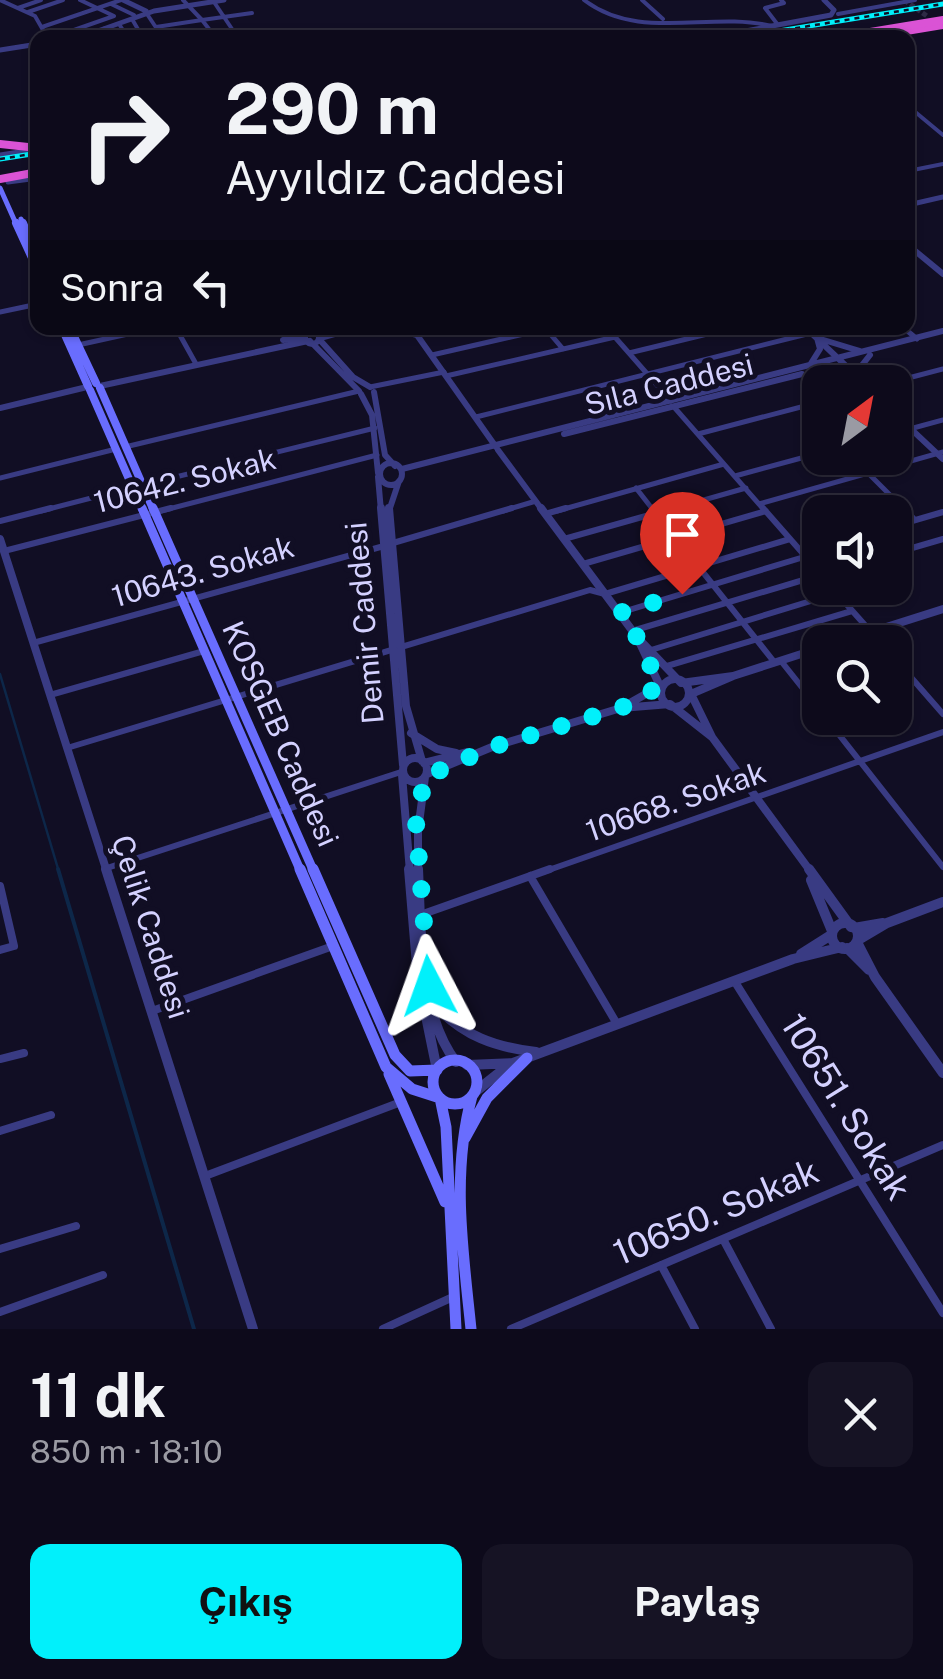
<!DOCTYPE html>
<html lang="tr">
<head>
<meta charset="utf-8">
<style>
  :root { --surface:#0d0a1b; --page:#161324; --text:#f1f3f6; --muted:#9a9aa3; --line:#2d2b3a; --accent:#01f0fb }
  body { margin:0; font-family:"Public Sans",sans-serif; background:var(--page); color:var(--text); height:100vh; display:flex; flex-direction:column; font-size:38px; white-space:nowrap }
  * { box-sizing:border-box; margin:0 }
  p { font-size:32px; color:var(--muted) }
  .icon { flex:none; width:55px; height:55px; fill:none; stroke:currentColor; stroke-width:2; stroke-linecap:round; stroke-linejoin:round }
  .map { position:relative; height:1329px; overflow:hidden }
  .details { display:flex; flex-direction:column; background:var(--surface); flex:1 }
  .details>* { flex:none }
  .hud { position:absolute; left:30px; top:30px; width:885px; height:305px; border-radius:20px; box-shadow:0 2px 8px #0004,0 0 0 2px var(--line); background:#0d0a1b; color:var(--text); overflow:hidden }
  .needle { width:65px; rotate:32deg }
  .fabs { position:absolute; left:802px; top:365px; display:grid; gap:20px }
  .fabs a { display:grid; place-items:center; width:110px; height:110px; border-radius:20px; background:var(--surface); box-shadow:0 2px 8px #0004,0 0 0 2px var(--line); font-size:50px }
  .pin { position:absolute; display:grid; place-items:center; width:85px; height:85px; color:#fff; margin:-102px -42px; border-radius:50% 50% 50% 0; rotate:-45deg; box-shadow:0 0 10px #0007 }
  .pin .icon { rotate:45deg }
  .me { position:absolute; width:110px; margin:-55px; rotate:356deg; stroke-linejoin:round; filter:drop-shadow(0 0 8px #0008) }
  .turn { display:flex; align-items:center; gap:35px; height:210px; padding:0 30px; font-size:45px }
  .turn .icon { width:130px; height:130px; stroke-width:2.5 }
  .turn b { display:block; font-size:70px; line-height:85px }
  .then { display:flex; align-items:center; height:95px; padding:0 30px; background:#0003; gap:20px; font-size:38px }
  .round { display:grid; place-items:center; flex:none; width:105px; height:105px; border-radius:20px; background:var(--page) }
  .overview { display:flex; align-items:center; justify-content:space-between; height:170px; padding:0 30px }
  h1 { font-size:60px; font-weight:700; line-height:75px }
  .cta { display:flex; gap:20px; margin-top:auto; padding:20px 30px }
  .cta a { flex:1; height:115px; border-radius:20px; background:var(--accent); color:#111; font-size:40px; font-weight:700; line-height:115px; text-align:center }
  .cta a+a { background:var(--page); color:var(--text) }
  .map>svg:first-child { display:block }
</style>
</head>
<body>
<div class="map">
<svg width="943" height="1329" viewBox="0 0 943 1329">
  <rect width="100%" height="100%" fill="#110e24"/>
  <g fill="none" stroke-linecap="round" stroke-linejoin="round">
    <!-- stream-far1 -->
    <path stroke="#0d2749" stroke-width="2.5" d="M0 674 59 872"/>
    <!-- stream -->
    <path stroke="#0d2749" stroke-width="4" d="M58 869 194 1329"/>
    <!-- tertiary-tunnel -->
    <path stroke="#2e2b45" stroke-width="5" stroke-dasharray="5 2.5" stroke-linecap="butt" d="M904 0 927 16"/>
    <!-- minor-far3 -->
    <path stroke="#393b83" stroke-width="4" d="M0 0 35 16 43 30 55 38
      M183 0 202 20 252 13
      M584 0C639 42 709 11 772 26
      M642 0 663 19
      M214 2 234 32 230 34 233 38
      M111 4 134 15
      M18 8 41 0
      M28 12 63 0
      M147 14 163 38
      M838 14 915 0
      M132 19 143 38
      M119 24 128 38
      M778 25 765 8 784 3 781 0
      M42 27 121 0
      M156 27 202 20 216 38
      M105 28 111 38
      M54 37 114 16 80 0
      M382 38 433 30
      M486 38 519 36
      M908 106 943 135
      M908 171 943 164"/>
    <!-- minor-far2 -->
    <path stroke="#393b83" stroke-width="5" d="M0 312 38 304
      M176 328 196 364
      M607 328 671 401
      M904 328 917 339
      M546 329 563 349
      M78 345 155 328
      M629 353 732 328
      M432 355 550 328
      M446 376 615 337
      M893 382 943 369
      M370 387 444 372
      M674 407 765 511
      M476 417 811 333
      M895 433 943 420
      M698 434 820 402
      M125 447 359 391
      M868 473 906 511
      M735 476 820 453
      M0 478 116 449
      M143 485 375 428
      M636 488 654 511
      M759 504 943 452
      M41 511 134 487
      M161 511 377 455
      M503 511 536 501
      M557 511 724 464
      M665 511 746 488"/>
    <!-- minor-far1 -->
    <path stroke="#393b83" stroke-width="6" d="M652 508 775 663
      M763 508 820 573
      M903 508 915 520
      M545 514 566 508
      M0 521 51 508
      M895 526 943 512
      M564 539 674 508
      M393 543 512 508
      M4 551 171 508
      M802 553 820 548
      M895 553 943 539
      M583 564 766 511
      M832 588 880 642
      M619 613 804 557
      M632 631 820 575
      M33 643 384 546
      M651 650 837 593
      M895 659 943 714
      M781 661 820 710
      M667 666 852 611
      M50 695 204 651
      M826 718 943 867
      M67 748 590 590 605 594 790 539
      M107 868 401 772
      M543 872 943 732"/>
    <!-- minor -->
    <path stroke="#393b83" stroke-width="8" d="M530 876 617 1024
      M0 886 14 946 0 950
      M423 914 550 869
      M735 982 943 1313
      M152 1011 333 946
      M0 1059 24 1053
      M0 1131 51 1115
      M205 1176 401 1102
      M723 1239 771 1329
      M0 1249 76 1226
      M661 1265 695 1329
      M0 1312 103 1275
      M383 1329 453 1297
      M511 1329 943 1145"/>
    <!-- tertiary-far3 -->
    <path stroke="#393b83" stroke-width="5" d="M123 0 146 11
      M78 38 154 11 224 0
      M708 38 831 15 834 10 824 0
      M0 50 38 44
      M0 155 38 149
      M8 182 38 178
      M908 205 943 197"/>
    <!-- tertiary-far2 -->
    <path stroke="#393b83" stroke-width="6" d="M908 245 943 274
      M392 328 417 335 420 328
      M412 328 496 447
      M806 328 863 382
      M305 337a7 7 0 1 1 14 0a7 7 0 1 1-14 0Z
      M320 338 356 328
      M319 339 353 377 370 387
      M283 340 303 336
      M310 341 359 391
      M810 365 820 349 817 338 860 351
      M822 369 862 382 859 369 870 355
      M100 386 308 341
      M374 392 385 455 395 466
      M361 394 372 415 378 473
      M0 408 87 387
      M895 414 943 459
      M564 434 802 374
      M498 450 543 511
      M380 474a11 11 0 1 1 22 0a11 11 0 1 1-22 0Z
      M402 469 943 331
      M378 477 381 511
      M389 511 399 481"/>
    <!-- tertiary-far1 -->
    <path stroke="#393b83" stroke-width="8" d="M381 508 403 765
      M389 508 406 706 422 761
      M541 508 637 637
      M0 539 107 872
      M637 637 681 683 733 676 691 694 712 737 670 704 621 708 660 686Z
      M839 642 943 609
      M733 676 820 648
      M661 693a14 14 0 1 1 28 0a14 14 0 1 1-28 0Z
      M411 733 437 749 456 753
      M712 737 811 872
      M403 770a12 12 0 1 1 24 0a12 12 0 1 1-24 0Z
      M424 763 468 752
      M427 774 492 747 621 708
      M402 775 410 872
      M418 872V831L425 777"/>
    <!-- tertiary -->
    <path stroke="#393b83" stroke-width="10" d="M106 869 253 1329
      M409 869 418 977 437 1070
      M418 869C421 929 418 1012 456 1062
      M809 869 851 927
      M811 880 832 931
      M832 936a13 13 0 1 1 26 0a13 13 0 1 1-26 0Z
      M854 928 883 923
      M860 939 887 923 943 902
      M858 944 875 977 943 1073
      M847 948 869 970
      M801 954 831 935
      M435 1005C463 1036 495 1047 536 1052
      M467 1065 513 1063 793 959 842 947
      M475 1092 509 1065"/>
    <!-- secondary-far3 -->
    <path stroke="#696dfe" stroke-width="5" d="M0 188 17 226
      M21 219 24 226"/>
    <!-- secondary-far2 -->
    <path stroke="#696dfe" stroke-width="8" d="M16 223 38 271
      M23 223 34 250
      M62 328 88 386
      M70 328 96 383
      M100 388 154 511
      M90 390 143 511"/>
    <!-- secondary-far1 -->
    <path stroke="#696dfe" stroke-width="9" d="M142 508 301 872
      M153 508 314 872"/>
    <!-- secondary -->
    <path stroke="#696dfe" stroke-width="11" d="M300 869 386 1067 412 1089 440 1098 446 1127 456 1329
      M313 869 395 1055 410 1071 437 1070
      M433 1082a22 22 0 1 1 44 0a22 22 0 1 1-44 0Z
      M389 1074 445 1202
      M465 1138 487 1098 527 1058
      M471 1329C463 1250 451 1174 472 1096"/>
    <!-- trunk -->
    <path stroke="#da53d5" stroke-width="8" d="M817 38 845 33
      M864 38 943 25
      M0 144 28 147
      M0 179 38 172"/>
    <!-- rail casing -->
    <g stroke="#01f0fb" stroke-width="5">
      <path id="rail" d="M736 38 943 4
        M0 159 38 153"/>
    </g>
    <!-- rail -->
    <use href="#rail" stroke="#110e24" stroke-width="2.5" stroke-dasharray="5" stroke-linecap="butt"/>
    <!-- trunk-bridge -->
    <path stroke="#da53d5" stroke-width="8" d="M834 38 943 20"/>
  </g>
  <g fill="none" stroke-linecap="round" stroke-linejoin="round">
    <!-- route -->
    <path stroke="#01f0fb" stroke-width="18" stroke-dasharray="0 32.4" d="M429 986 416 822 425 777 492 747 621 708 660 686 637 637 619 613 682 594"/>
  </g>
  <g text-anchor="middle" stroke-width="10" stroke-linejoin="round" paint-order="stroke">
    <!-- street labels -->
    <g font-size="30" fill="#d4d1ff" stroke="#110e24">
      <text transform="translate(669 385) rotate(-14)" y="10">Sıla Caddesi</text>
      <text transform="translate(185 481) rotate(-14)" y="10">10642. Sokak</text>
      <text transform="translate(203 572) rotate(-16)" y="10">10643. Sokak</text>
      <text transform="translate(365 623) rotate(-95)" y="10">Demir Caddesi</text>
      <text transform="translate(280 734) rotate(66)" y="10">KOSGEB Caddesi</text>
      <text transform="translate(676 802) rotate(-19)" y="10">10668. Sokak</text>
      <text transform="translate(150 927) rotate(72)" y="10">Çelik Caddesi</text>
    </g>
    <!-- near-street labels -->
    <g font-size="35" fill="#d4d1ff" stroke="#110e24">
      <text transform="translate(846 1107) rotate(58)" y="12">10651. Sokak</text>
      <text transform="translate(716 1212) rotate(-23)" y="12">10650. Sokak</text>
    </g>
  </g>
</svg>
<div class="fabs">
<a><svg class="needle" viewBox="-14 -14 28 28"><path d="M0-13l5 13h-10z" fill="#e53935"/><path d="M0 13l5-13h-10z" fill="#9a9aa3"/></svg></a>
<a><svg class="icon" aria-label="sound" viewBox="0 0 24 24"><path d="M4 9h4l5-4v14l-5-4H4zM17 9q2 3 0 6"/></svg></a>
<a><svg class="icon" aria-label="search" viewBox="0 0 24 24"><circle cx="10" cy="10" r="6"/><path d="M15 15l6 6"/></svg></a>
</div>
<div class="pin" style="left:682px;top:594px;background:#d93025"><svg class="icon" aria-label="arrive" viewBox="0 0 24 24"><path d="M6 21V4h12l-3 4 3 4H6"/></svg></div>
<svg class="me" style="left:429px;top:986px" viewBox="-20 -20 40 40"><path d="M0-17L14 15 0 8-14 15z" fill="#01f0fb" stroke="#fff" stroke-width="4"/></svg>
<div class="hud">
<div class="turn"><svg class="icon" aria-label="right" viewBox="0 0 24 24"><path d="M7 20v-9h11M14 6l5 5-5 5"/></svg><div><b>290 m</b>Ayyıldız Caddesi</div></div>
<div class="then">Sonra<svg class="icon" aria-label="left" viewBox="0 0 24 24"><path d="M17 20v-9H6M10 6l-5 5 5 5"/></svg></div>
</div>
</div>
<section class="details">
<div class="overview"><div><h1>11 dk</h1><p>850 m · 18:10</p></div><a class="round"><svg class="icon" aria-label="close" viewBox="0 0 24 24"><path d="M6 6l12 12M18 6L6 18"/></svg></a></div>
<div class="cta"><a>Çıkış</a><a>Paylaş</a></div>
</section>
</body>
</html>
